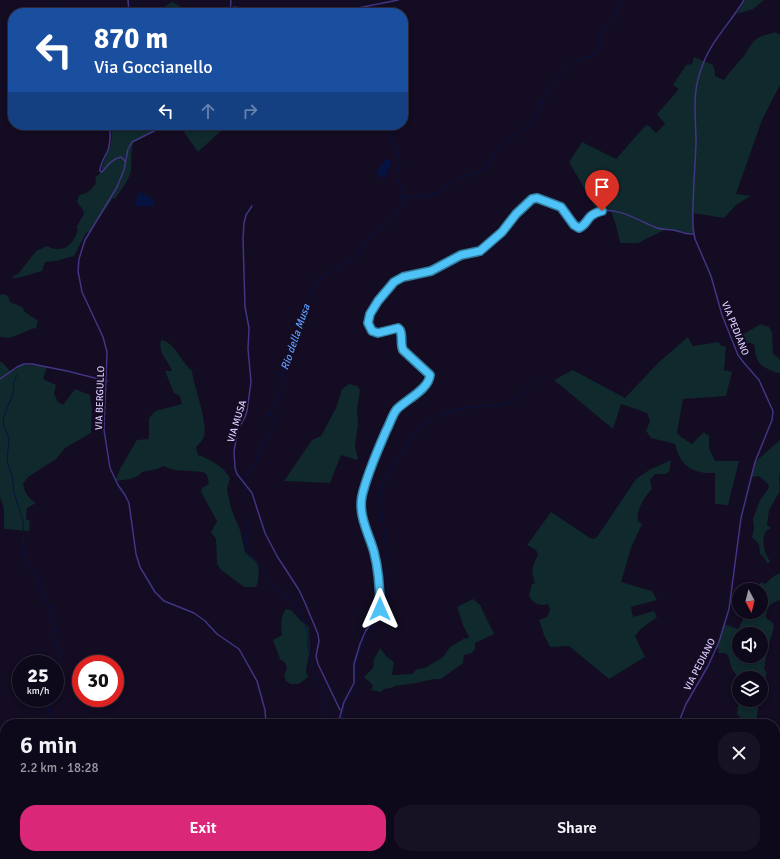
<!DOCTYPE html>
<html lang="en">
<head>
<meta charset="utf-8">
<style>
  :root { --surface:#0e091a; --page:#171223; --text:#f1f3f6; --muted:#9b9aa2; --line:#2e2a39; --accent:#db2777 }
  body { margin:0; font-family:Signika,sans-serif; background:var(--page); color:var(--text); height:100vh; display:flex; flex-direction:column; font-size:15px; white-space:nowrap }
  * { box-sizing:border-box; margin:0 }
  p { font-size:13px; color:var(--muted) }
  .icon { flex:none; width:22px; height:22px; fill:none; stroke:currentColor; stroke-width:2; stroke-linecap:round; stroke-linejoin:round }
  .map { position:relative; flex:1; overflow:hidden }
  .panel { position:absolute; left:0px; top:719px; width:780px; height:140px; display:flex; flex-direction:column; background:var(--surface); border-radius:16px 16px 0 0; box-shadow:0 2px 6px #0003,0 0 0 1px var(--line) }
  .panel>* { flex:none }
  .top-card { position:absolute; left:8px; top:8px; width:400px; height:122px; border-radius:16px; box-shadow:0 2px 6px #0003,0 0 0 1px var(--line); background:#1a4fa0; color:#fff; overflow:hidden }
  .needle { width:26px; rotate:173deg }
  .controls { position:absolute; left:732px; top:583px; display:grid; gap:8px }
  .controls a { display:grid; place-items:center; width:36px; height:36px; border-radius:50%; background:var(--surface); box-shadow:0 2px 6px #0003,0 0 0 1px var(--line); font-size:20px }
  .speed { position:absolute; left:12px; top:655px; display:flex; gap:8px; font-size:20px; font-weight:700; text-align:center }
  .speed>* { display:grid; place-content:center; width:52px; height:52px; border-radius:50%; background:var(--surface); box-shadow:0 2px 6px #0003,0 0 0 1px var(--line); line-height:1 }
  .speed small { font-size:10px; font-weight:400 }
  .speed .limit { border:6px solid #d22; background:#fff; color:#111 }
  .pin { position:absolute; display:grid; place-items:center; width:34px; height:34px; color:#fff; margin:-41px -17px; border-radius:50% 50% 50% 0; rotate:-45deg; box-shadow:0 0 4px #0007 }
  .pin .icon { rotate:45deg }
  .me { position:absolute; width:44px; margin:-22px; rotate:0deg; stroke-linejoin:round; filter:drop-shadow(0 0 3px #0008) }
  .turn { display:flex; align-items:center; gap:14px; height:84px; padding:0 20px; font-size:18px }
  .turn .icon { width:52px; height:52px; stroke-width:2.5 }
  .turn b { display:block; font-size:28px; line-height:34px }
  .lanes { display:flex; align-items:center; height:38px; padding:0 20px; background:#0003; justify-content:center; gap:20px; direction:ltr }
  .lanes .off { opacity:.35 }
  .round { display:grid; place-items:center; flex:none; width:42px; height:42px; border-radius:16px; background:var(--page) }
  .summary { display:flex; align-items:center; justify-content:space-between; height:68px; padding:0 20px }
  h1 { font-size:24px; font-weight:600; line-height:30px }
  .primary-button { display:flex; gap:8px; margin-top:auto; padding:8px 20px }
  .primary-button a { flex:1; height:46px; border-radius:16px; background:var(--accent); color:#fff; font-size:16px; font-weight:600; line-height:46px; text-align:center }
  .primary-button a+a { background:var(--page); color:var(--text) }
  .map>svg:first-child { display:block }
</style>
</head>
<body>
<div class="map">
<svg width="780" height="859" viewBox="0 0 780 859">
  <rect width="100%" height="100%" fill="#130c22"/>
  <!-- green -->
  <path fill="#0f292d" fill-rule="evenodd" d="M745 0H764L753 9 737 14Z
    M172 2 180 6 177 13H155Z
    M775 32 780 35V85L762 120 736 194 751 196 737 204 724 218 693 213 694 234 666 229 638 243H620L616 225 611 211 598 212 569 162 582 142 616 159 646 125 649 126 656 133 665 124 657 114 679 89 673 85 686 65 692 64 694 57 713 65 715 72V76L724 80C730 71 737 64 744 56 749 49 752 40 760 37 765 34 770 35 775 32Z
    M120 125H236L222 130 198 152 179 125 162 128 134 142C130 151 132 160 131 170 130 179 120 191 115 199L113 198 90 232 86 233 74 256 56 261 45 262 42 271C32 273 23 278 13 278V276L18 274 36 251 47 246C50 247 53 249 56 249 69 250 75 240 78 229L76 228 84 214 83 210 77 202C80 190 82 197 89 191 92 189 94 185 96 183L95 178 102 171V165L111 144 112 128 118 129Z
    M3 294 8 296 10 302 22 307 25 312 38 321 36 329 34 328 10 338 0 337V295Z
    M761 324 769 327 772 332 773 354 780 359V373C776 373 774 372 770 370 756 364 756 358 754 344L750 343H738L742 335Z
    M688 337 693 346 719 342 720 345 726 347 724 370 732 372 726 396 683 399 677 433 681 437 692 444 704 432 709 436V448L715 461H739L728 505 715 504V473C692 474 680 466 675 444L651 438 646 431 650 421 647 413 621 404 613 429 554 380 573 370 625 398 658 363Z
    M161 340C174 341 182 363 192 371 194 389 208 419 204 437 202 441 199 444 196 447L198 455C210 459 224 467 230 478L227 490 231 508 240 530 245 552C249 555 253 557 256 561 260 565 259 582 256 587H244L220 569 217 564 216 539 211 532 217 521 201 492 202 488 209 484 207 475 203 472 174 470 163 466 157 469 142 472 138 476 131 479 115 481 120 469 137 440 149 439V418L155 411 182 404 180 396 174 393 165 371H172C167 357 158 356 161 340Z
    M0 362H2L11 372 22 365 47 366 43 379 56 385 54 394 58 402 63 405 75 389 90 395 92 408 91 433 65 448 56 459 28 477 23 484C25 493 28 498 36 503L27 508 26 519 30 521 29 531 4 529V509L0 497Z
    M349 384 357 386 360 390 357 410 358 425 355 446 358 458 357 460 341 455 330 483 284 481 312 440 321 436 336 408 342 389Z
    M780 440V473L779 478 780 491 769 510 767 525 771 528 766 531C761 540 764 553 770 561L769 563H767L763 556 760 554 759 544 752 537 754 529 753 519 760 500 769 488 768 484 759 476 751 477 755 462Z
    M671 460 669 472 665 474H655L650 480 652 489C645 496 636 510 638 521L642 524 631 548 621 582 652 591 657 600 631 607 633 617 654 611 657 617 641 629 635 636 645 657 609 679 569 646 550 647 544 635 539 620 547 617 550 610 548 604C540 607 532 603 529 595L532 584 535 583C530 568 533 567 538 554L536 550 527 545 551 512 590 538 594 539 597 537 636 479 649 470Z
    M780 573V600C771 602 766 608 766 618L773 623 774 627 768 648 764 669 767 673 761 691V678H739V679L732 669 728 655 724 653H718L719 649 716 648 724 624 738 629 743 620V612H761V590H756L761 582 765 584 774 576ZM739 634H761V656H739Z
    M473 599 480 605 494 634 475 643V649L472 653 464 655 463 663 441 679H434L416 683 395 686 391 688 384 689 381 692 371 690 373 685 364 677 373 668 374 659 380 648 387 657 394 662 392 675 412 674 417 669 425 668 443 657 450 647 465 638 467 639 469 637 463 625 457 607Z
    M286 609 291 610 301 621 307 625 309 628 310 649 306 670 308 677 299 684H290L286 681 284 675 287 668 285 663 280 659 273 640 282 635C281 626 280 617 286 609Z
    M739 699V700H758C759 709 757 716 755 724H741L740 717 737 714Z
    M776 836 777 838 780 836V859H762L761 854H775V839Z"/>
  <!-- water -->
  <path fill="#061341" d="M385 159 392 162 384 179 376 173Z
    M138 192 149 196 154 201V205L148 207 136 206 135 204Z"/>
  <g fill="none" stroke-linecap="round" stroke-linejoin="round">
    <!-- stream -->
    <path stroke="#061341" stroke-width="1" d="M50 13 54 0
      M0 85 11 87 13 85
      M404 197 424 196 435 193 441 190 460 178 479 171 490 165 497 148 525 129 540 111 544 97 564 70 576 61 594 55 598 52 600 47 601 33 615 19 619 5 624 0
      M17 375 14 382 13 393 3 419 4 426 9 439 7 462 12 475 14 493 23 520 24 550 26 563 36 576 47 602 53 622 60 663 55 681
      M437 416C446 412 468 407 479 406 499 405 505 408 521 394 527 389 531 385 535 377
      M49 698C47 708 48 717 56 724
      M324 724V693L317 680 311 662 308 647V633L303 618 297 607 292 601 269 581 264 573 261 566 248 555 247 553 245 490 242 482 247 472 255 466C257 446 266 442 274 425L270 414 281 390 283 369 313 287 318 280 358 255 367 241 394 216 403 202 401 187 397 177 400 160 398 153 384 125
      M342 724 344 704 355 688 356 678V662L361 646 383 614 388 604V570L380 490 389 471 413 437 420 428 433 419
      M775 759 780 755
      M115 859 121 854
      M216 859V854
      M698 859 702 854"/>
    <!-- street -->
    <path stroke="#433484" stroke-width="1.5" d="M128 0 129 13
      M230 12 231 0
      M229 13 234 7 241 8 249 13
      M333 13 398 0
      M110 125C110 134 111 142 108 150 105 157 100 163 100 171L102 172C108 165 112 159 121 157L125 161
      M169 125 160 128 132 142 128 149 124 170 117 187 85 240 79 259 78 271 82 292 103 337 107 352 104 430 110 468 118 485 125 495 129 503 136 554 140 567 155 592 164 601 194 613 205 621 217 634 239 649 257 681 265 710 266 724
      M252 206 246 215 244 223 243 239 245 307 249 328 248 349 251 382 247 411 245 417 238 430 234 451 235 468 237 474 252 493 265 533 277 556 299 590 305 603 318 634 319 641 316 656 318 664 340 710
      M0 379 17 367 24 364H32L67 371 107 381
      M338 724 344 702 354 683V664L360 644 366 630 378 616 380 609 379 576 373 551 363 518 362 497 376 453 393 416 397 410 422 388 431 378 429 373C423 367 406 355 403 349 399 343 403 336 400 330L398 328 384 332 374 333 369 328 368 323V319L373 307 394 282 403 277 431 271 461 255 480 251 502 232 516 214 529 201 534 199C541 198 559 204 563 209 568 215 572 226 579 228 587 225 588 215 597 212 617 206 637 220 655 227 661 230 666 229 673 230 680 231 687 235 694 234
      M678 724 686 704 708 666 719 642 729 609 741 518 755 462 772 420 773 411 759 380 744 363 738 355 722 315 711 276 695 239 693 228C692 200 695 171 696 143 696 114 691 93 703 64 712 40 731 22 744 0
      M185 854V859
      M330 854 335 859
      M633 859V854"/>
    <!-- secondary -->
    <path stroke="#8064ff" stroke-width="2" d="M775 830 780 825
      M738 859 744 854"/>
  </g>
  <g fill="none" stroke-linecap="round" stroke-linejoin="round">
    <!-- route casing -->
    <g stroke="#337fa1" stroke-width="10">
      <path id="route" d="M380 609C380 590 379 571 374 552 369 534 358 516 362 496 367 474 377 452 386 431 390 424 392 415 397 409 406 400 429 389 430 375L403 350C400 343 403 336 400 330L398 328 378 333 372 331 368 323 370 314 378 301 394 282 403 277 431 271 461 255 480 251 502 232 516 214 532 199 537 198 561 207 574 225 579 228C589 224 585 215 602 211"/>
    </g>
    <!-- route -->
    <use href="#route" stroke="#4fc3f7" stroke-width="7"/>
  </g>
  <g text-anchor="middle" stroke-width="4" stroke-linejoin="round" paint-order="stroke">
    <!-- street labels -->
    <g font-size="10" fill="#dbcdff" stroke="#130c22">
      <text transform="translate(736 328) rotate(68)" y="4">VIA PEDIANO</text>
      <text transform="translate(99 398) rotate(-88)" y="4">VIA BERGULLO</text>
      <text transform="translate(236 421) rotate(-73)" y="4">VIA MUSA</text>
      <text transform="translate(699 664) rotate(-63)" y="4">VIA PEDIANO</text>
    </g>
    <!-- water labels -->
    <g font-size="11" font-style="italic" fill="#5b9bff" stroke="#130c22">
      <text transform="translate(295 337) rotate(-71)" y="4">Rio della Musa</text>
    </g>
  </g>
</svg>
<div class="controls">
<a><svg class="needle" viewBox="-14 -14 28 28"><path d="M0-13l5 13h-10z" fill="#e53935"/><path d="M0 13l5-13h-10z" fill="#9b9aa2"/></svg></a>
<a><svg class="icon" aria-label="sound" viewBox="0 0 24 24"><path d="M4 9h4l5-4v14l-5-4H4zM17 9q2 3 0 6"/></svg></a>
<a><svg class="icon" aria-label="layers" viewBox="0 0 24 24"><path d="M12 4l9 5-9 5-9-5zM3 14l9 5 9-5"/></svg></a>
</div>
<div class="speed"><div>25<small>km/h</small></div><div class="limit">30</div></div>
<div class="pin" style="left:602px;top:211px;background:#d93025"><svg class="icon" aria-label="arrive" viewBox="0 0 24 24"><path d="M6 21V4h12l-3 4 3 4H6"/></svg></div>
<svg class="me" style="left:380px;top:609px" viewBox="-20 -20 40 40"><path d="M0-17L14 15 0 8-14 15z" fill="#4fc3f7" stroke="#fff" stroke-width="4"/></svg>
<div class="top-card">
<div class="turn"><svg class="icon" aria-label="left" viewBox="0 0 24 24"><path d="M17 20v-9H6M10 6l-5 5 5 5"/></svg><div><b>870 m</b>Via Goccianello</div></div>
<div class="lanes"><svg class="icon" aria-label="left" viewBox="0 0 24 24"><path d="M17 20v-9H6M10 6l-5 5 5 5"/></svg><svg class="icon off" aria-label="ahead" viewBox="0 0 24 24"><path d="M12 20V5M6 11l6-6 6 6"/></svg><svg class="icon off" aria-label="right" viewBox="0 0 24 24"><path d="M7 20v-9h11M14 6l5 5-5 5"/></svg></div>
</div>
<section class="panel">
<div class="summary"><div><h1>6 min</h1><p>2.2 km · 18:28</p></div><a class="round"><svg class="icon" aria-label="close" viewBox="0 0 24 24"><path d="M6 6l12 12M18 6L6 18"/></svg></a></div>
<div class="primary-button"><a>Exit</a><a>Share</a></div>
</section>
</div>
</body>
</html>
